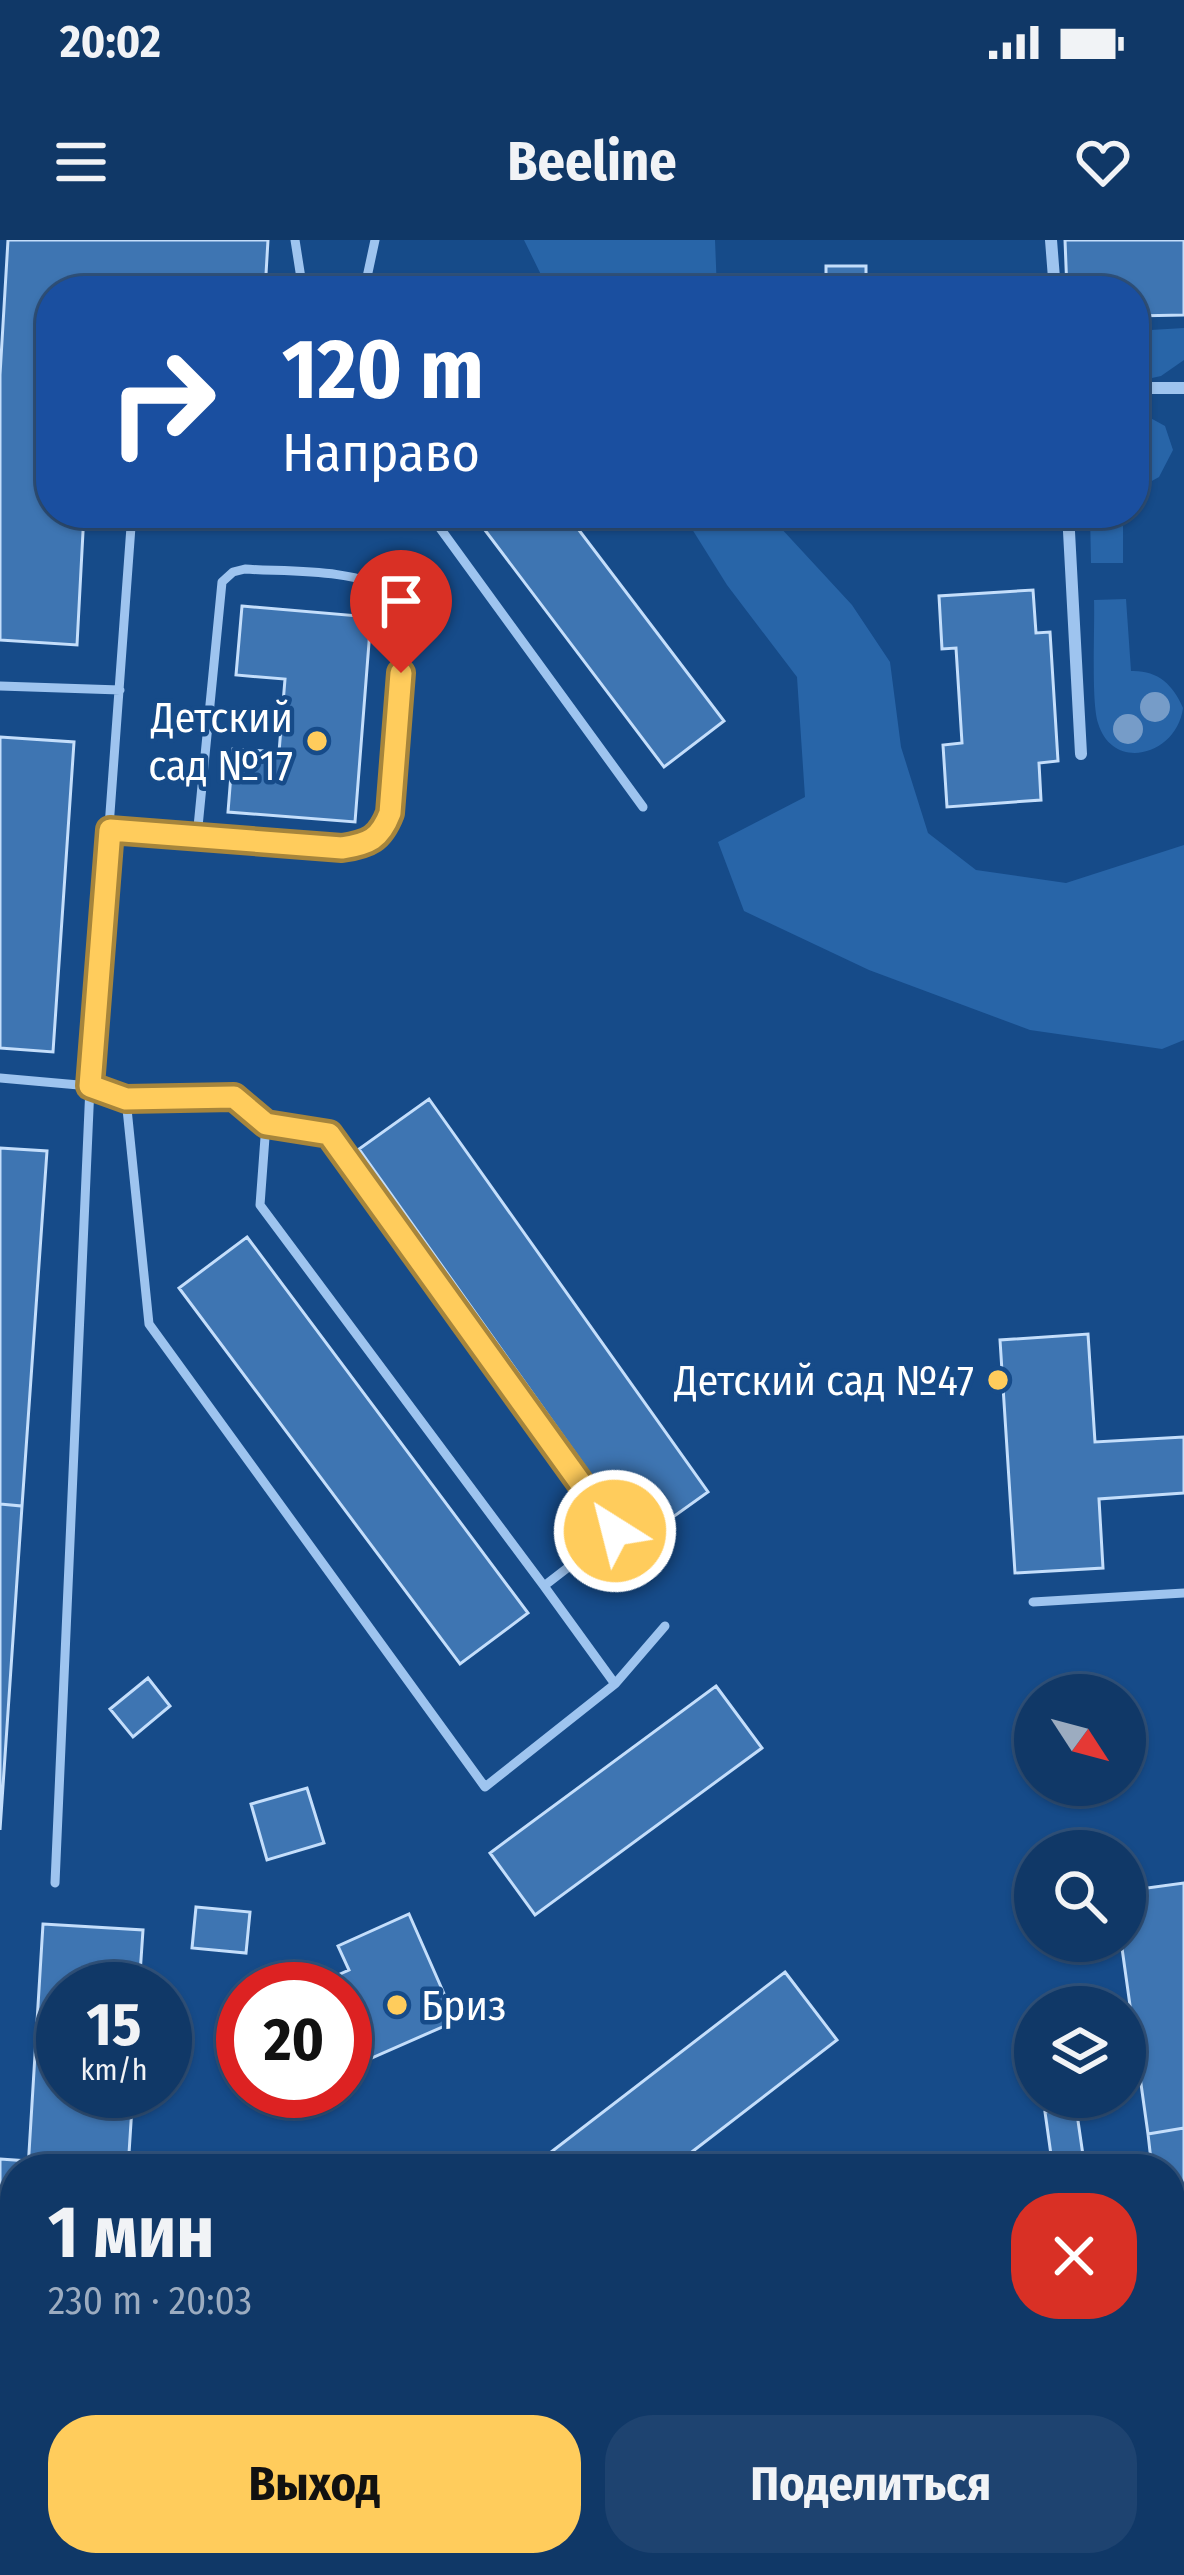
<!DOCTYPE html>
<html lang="ru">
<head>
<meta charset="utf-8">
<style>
  :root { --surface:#103867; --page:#1e4370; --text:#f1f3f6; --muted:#9cacc0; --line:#30527b; --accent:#ffcc5c }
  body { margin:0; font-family:"Fira Sans Condensed",sans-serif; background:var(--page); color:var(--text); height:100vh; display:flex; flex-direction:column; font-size:45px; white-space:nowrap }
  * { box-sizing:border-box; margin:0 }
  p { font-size:39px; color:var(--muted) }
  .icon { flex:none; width:66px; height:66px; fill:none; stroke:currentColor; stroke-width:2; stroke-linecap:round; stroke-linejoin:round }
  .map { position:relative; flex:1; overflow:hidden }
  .side { position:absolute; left:0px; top:1914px; width:1185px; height:423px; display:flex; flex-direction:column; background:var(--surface); border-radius:48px 48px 0 0; box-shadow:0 3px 9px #0004,0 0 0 3px var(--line) }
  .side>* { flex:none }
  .guide { position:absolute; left:36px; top:36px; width:1113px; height:252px; border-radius:48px; box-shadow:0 3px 9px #0004,0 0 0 3px var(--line); background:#1a4fa0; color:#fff; overflow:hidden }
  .needle { width:78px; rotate:126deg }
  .buttons { position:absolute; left:1014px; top:1434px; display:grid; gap:24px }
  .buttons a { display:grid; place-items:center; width:132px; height:132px; border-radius:50%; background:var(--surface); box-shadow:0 3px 9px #0004,0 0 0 3px var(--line); font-size:60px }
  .speed { position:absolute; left:36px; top:1722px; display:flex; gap:24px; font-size:60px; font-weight:700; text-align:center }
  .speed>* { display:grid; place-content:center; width:156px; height:156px; border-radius:50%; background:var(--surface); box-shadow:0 3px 9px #0004,0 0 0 3px var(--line); line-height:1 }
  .speed small { font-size:30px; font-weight:400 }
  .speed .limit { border:18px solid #d22; background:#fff; color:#111 }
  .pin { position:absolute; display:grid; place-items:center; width:102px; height:102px; color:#fff; margin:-123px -51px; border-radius:50% 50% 50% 0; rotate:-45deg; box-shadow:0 0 12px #0007 }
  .pin .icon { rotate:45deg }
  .me { position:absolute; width:132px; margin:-66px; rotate:324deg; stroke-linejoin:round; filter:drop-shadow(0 0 9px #0008) }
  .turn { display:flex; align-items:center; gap:42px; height:252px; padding:0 48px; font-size:54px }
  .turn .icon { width:156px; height:156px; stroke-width:2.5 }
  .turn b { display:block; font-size:84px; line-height:102px }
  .round { display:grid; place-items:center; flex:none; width:126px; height:126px; border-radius:48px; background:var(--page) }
  .headline { display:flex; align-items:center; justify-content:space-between; height:204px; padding:0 48px }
  h1 { font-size:72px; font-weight:700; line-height:90px }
  .primary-button { display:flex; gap:24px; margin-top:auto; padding:24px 48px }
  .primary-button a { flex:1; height:138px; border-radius:48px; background:var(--accent); color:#111; font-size:48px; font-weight:700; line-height:138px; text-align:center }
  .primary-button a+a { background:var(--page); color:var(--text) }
  .status { display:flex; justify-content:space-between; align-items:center; height:84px; padding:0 60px; background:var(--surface); direction:ltr }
  .status svg { height:33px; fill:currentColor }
  header { display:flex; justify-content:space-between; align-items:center; height:156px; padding:0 48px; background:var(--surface); font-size:54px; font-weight:700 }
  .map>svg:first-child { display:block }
</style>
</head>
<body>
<div class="status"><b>20:02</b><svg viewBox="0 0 49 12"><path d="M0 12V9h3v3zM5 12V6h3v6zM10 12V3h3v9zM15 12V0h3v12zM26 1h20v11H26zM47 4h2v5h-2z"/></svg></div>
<header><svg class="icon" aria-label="menu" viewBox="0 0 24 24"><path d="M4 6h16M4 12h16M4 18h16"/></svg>Beeline<svg class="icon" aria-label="heart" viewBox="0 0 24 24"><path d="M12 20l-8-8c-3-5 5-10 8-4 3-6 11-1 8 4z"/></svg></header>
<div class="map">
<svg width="1184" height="2335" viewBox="0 0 1184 2335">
  <rect width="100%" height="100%" fill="#164b89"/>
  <!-- green -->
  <path fill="#2865a8" d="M524 0H715L717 51H549Z
    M1184 88V120L1161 136 1134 142V91Z
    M1134 169 1165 186 1173 210 1159 237 1134 251Z
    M682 273H767L852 365 890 422 901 507 928 593 976 630 1066 643 1184 605V800L1162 809 1030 790 869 730 744 671 718 602 805 557 797 437 727 345Z
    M1090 273H1123V323H1091Z
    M1126 359 1131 431C1157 430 1173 444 1183 468 1177 515 1113 533 1098 483 1091 461 1095 388 1094 360Z"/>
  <!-- building -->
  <path fill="#3e75b2" stroke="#c4defb" stroke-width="3" d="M8 0H268L265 51H51V273H84L77 405 0 400V135Z
    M1065 0H1184V75L1134 76V51H1067Z
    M826 26H866V51H826Z
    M472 273H566L724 481 664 527Z
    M1033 350 1036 393 1050 392 1058 521 1039 523 1041 560 947 567 943 505 962 503 956 408 942 409 939 356Z
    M242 366 371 377 355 582 228 572 233 509 279 512 285 439 236 435Z
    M0 497 74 502 53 812 0 808Z
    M429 859 708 1252 638 1302 359 909Z
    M0 908 47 911 22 1266 0 1264Z
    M247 997 528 1373 460 1424 179 1048Z
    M1088 1094 1095 1202 1184 1197V1253L1099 1259 1103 1328 1015 1333 1000 1100Z
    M0 1264 22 1266 0 1590Z
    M148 1438 170 1466 133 1497 110 1469Z
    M716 1446 762 1508 535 1675 490 1613Z
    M307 1548 324 1603 267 1620 251 1564Z
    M1184 1643V1888L1148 1894 1121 1701H1125V1651Z
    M196 1667 250 1672 246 1713 192 1708Z
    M409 1674 456 1781 358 1824 345 1794V1749H325L322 1742 349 1730 338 1706Z
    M43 1684 143 1690 139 1749H63V1851H133L128 1929H28Z
    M785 1732 837 1800 684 1918 670 1929H529Z
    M1076 1867 1085 1929H1053L1045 1872Z
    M1184 1888V2133L1181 2134 1170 2055V1929H1152L1148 1894Z
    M0 1919 28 1921V1929H15V2082L0 2061Z
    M241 2322H353L363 2335H251Z
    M588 2322H678L688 2335H571Z
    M678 2322H727L710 2335H688Z"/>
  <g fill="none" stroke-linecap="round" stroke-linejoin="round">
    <!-- service -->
    <path stroke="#9ec4ef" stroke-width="9" d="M295 0 303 51
      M364 51 375 0
      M429 273 643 567
      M0 446 120 450
      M110 590 342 608C369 604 380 599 390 573L405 387C401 374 397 362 387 352 360 328 281 332 245 329L233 332 222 342 197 597
      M0 838 90 846 132 273
      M266 884 260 965 544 1346
      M1033 1362 1184 1353
      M615 1444 665 1386
      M55 1643 90 846 126 859 234 857 266 884 329 894 615 1291 544 1346 615 1444 485 1547 149 1084 126 859"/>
    <!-- minor -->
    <path stroke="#9ec4ef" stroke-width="12" d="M1051 0 1055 51
      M1134 148H1184
      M1068 273 1081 514"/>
    <!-- tertiary -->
    <path stroke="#9ec4ef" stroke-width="21" d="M0 2240 15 2261
      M58 2322 67 2335"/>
  </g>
  <!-- trees -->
  <g fill="#769cc8">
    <circle cx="1155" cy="467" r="15"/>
    <circle cx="1128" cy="489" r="15"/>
  </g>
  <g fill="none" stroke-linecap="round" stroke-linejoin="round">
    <!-- route casing -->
    <g stroke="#a6853c" stroke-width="30">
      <path id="route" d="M401 433 390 573C380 599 369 604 342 608L110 590 90 846 126 859 234 857 266 884 329 894 615 1291"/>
    </g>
    <!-- route -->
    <use href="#route" stroke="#ffcc5c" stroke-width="21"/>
  </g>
  <!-- markers -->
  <g fill="#ffcc5c" stroke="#164b89" stroke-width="4.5">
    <circle cx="317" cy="501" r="12"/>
    <circle cx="998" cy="1140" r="12"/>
    <circle cx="397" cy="1765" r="12"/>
  </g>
  <g text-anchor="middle" stroke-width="9" stroke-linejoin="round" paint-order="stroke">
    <!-- poi labels -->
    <g font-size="42" fill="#fff" stroke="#164b89" text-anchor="end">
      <text x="293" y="492">Детский<tspan x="293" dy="48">сад №17</tspan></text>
      <text x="974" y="1155">Детский сад №47</text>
      <text x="421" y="1780" text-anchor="start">Бриз</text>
    </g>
  </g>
</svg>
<div class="buttons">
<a><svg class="needle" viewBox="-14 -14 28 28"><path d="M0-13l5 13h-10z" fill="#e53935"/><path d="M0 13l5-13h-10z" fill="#9cacc0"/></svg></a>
<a><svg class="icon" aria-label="search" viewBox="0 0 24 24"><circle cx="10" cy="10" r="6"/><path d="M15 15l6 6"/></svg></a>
<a><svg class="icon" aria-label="layers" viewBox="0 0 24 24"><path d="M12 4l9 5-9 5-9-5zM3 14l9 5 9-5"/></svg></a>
</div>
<div class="speed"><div>15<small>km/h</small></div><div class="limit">20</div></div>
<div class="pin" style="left:401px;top:433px;background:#d93025"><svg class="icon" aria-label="arrive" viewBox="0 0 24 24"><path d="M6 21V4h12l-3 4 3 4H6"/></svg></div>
<svg class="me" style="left:615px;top:1291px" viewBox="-20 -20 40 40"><circle r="17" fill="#ffcc5c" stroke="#fff" stroke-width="3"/><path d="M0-11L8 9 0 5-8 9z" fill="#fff"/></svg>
<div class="guide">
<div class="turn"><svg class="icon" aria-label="right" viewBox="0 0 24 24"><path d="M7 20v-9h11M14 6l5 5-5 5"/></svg><div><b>120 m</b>Направо</div></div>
</div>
<section class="side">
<div class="headline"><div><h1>1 мин</h1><p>230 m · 20:03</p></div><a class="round" style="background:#d93025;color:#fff"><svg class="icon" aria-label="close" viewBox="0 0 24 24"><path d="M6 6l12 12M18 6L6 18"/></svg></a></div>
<div class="primary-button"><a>Выход</a><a>Поделиться</a></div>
</section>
</div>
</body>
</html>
